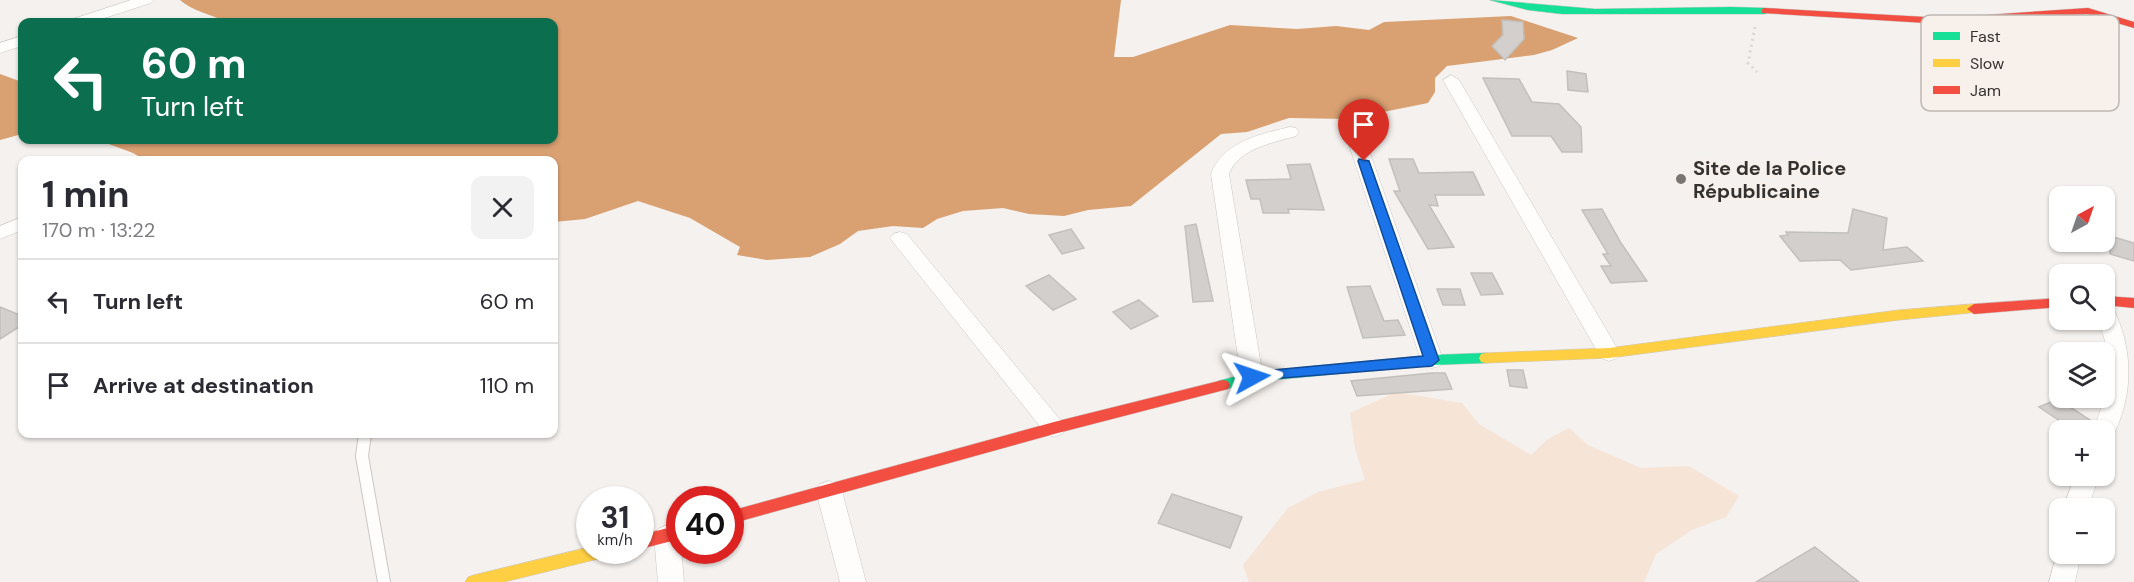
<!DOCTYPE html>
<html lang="en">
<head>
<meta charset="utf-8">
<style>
  :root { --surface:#fff; --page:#f2f2f3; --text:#2b2b33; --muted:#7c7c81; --line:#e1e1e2 }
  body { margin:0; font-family:"DM Sans",sans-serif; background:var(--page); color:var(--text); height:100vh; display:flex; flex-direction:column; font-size:22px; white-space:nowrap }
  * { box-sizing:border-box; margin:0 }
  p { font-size:20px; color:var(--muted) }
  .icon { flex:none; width:33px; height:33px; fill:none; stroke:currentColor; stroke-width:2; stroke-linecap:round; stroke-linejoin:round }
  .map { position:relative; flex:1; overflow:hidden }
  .drawer { position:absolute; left:18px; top:156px; width:540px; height:282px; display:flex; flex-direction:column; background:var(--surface); border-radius:12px; box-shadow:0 2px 4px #0004 }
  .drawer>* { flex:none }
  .hud { position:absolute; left:18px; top:18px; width:540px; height:126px; border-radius:12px; box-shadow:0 2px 4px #0004; background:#0b6e4f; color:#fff; overflow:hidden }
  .needle { width:39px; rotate:40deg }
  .buttons { position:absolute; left:2049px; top:186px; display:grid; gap:12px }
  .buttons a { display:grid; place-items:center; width:66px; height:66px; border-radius:12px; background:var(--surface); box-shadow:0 2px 4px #0004; font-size:30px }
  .speed { position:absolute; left:576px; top:486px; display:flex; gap:12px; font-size:30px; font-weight:700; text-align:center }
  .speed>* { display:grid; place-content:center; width:78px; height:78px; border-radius:50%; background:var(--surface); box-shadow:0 2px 4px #0004; line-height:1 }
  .speed small { font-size:15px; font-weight:400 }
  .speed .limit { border:9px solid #d22; background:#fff; color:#111 }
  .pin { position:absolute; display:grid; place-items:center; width:51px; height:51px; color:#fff; margin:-62px -26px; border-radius:50% 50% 50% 0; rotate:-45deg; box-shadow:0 0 6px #0007 }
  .pin .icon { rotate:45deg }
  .me { position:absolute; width:66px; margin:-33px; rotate:85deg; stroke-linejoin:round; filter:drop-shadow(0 0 4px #0008) }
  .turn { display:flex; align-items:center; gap:21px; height:126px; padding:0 24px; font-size:27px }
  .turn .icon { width:78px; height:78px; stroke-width:2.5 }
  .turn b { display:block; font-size:42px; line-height:51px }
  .round { display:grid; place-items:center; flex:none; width:63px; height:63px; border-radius:12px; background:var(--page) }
  .summary { display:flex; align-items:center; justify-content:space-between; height:102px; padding:0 24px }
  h1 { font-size:36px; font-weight:700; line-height:45px }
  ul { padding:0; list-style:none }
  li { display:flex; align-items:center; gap:18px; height:84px; padding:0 24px; border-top:2px solid var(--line) }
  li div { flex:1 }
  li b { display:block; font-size:22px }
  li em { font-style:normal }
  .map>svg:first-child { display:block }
</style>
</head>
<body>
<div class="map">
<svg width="2134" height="582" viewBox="0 0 2134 582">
  <rect width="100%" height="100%" fill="#f5f1ee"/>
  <!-- green -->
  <path fill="#f6e4d7" d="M1396 392 1462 403 1479 424 1531 455 1548 439 1569 428 1588 445 1641 468 1689 466 1739 496 1726 517 1692 530 1656 554 1644 582H1249L1243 565 1288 508 1318 492 1365 480 1355 449 1350 413Z"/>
  <!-- water -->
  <path fill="#d9a072" d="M180 0H1121L1114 57H1133L1230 25 1297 29 1336 26 1369 30 1384 22 1511 16 1578 38 1552 50 1534 55 1447 66 1435 78V92L1428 103 1348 119 1289 118 1247 132 1221 134 1131 206 1088 210 1064 216 1029 214 1003 208 963 211 937 219 923 228 893 226 858 231 840 244 810 257 767 260 737 255 740 247 690 218 638 201 585 219 554 222V160H145L133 153 98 140H554V22H226C211 14 192 11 180 0Z
    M0 74 22 82V134L0 140Z"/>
  <!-- building -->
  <path fill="#d2cfcd" stroke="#c2c0bd" stroke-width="1.5" d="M1502 20 1523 22 1524 39 1505 60 1492 46 1503 35Z
    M1567 71 1586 74 1588 92 1568 90Z
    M1483 78 1519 79 1532 102 1559 104 1581 127 1582 152H1562L1551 136H1512Z
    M1389 159H1413L1419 173 1473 172 1484 195H1435L1438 206 1429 205 1454 247 1428 249 1394 191H1400Z
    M1310 164 1324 210 1288 209 1289 213H1263L1260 199H1251L1246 180 1291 179 1287 165Z
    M1602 209 1621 243 1647 281 1611 283 1601 266H1611L1603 254H1608L1582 210Z
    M1853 209 1887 218 1883 250 1907 247 1923 261 1851 270 1840 260 1800 261 1780 236 1788 235 1786 232 1848 233Z
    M1196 224 1213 301 1193 302 1185 226Z
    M1071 229 1084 248 1062 254 1049 235Z
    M2110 236 2134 243V261L2110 254Z
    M1471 273H1492L1503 294 1481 295Z
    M1049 275 1076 299 1053 310 1026 286Z
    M1370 286 1384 321 1398 320 1405 335 1363 338 1347 287Z
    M1437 289H1460L1465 305H1443Z
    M1139 300 1158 316 1131 329 1113 312Z
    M0 307 22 316V325L0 339Z
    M1507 370H1523L1527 388 1510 386Z
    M1432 373H1445L1452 389 1357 396 1351 381Z
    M2058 399 2090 420 2070 428 2039 407Z
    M1172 494 1242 517 1230 548 1158 523Z
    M1815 547 1859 582H1756Z"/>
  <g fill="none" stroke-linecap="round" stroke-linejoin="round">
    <!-- lane casing -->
    <g stroke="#cac7c5" stroke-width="14">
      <path id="lane" d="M365 434 362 456 384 582"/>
    </g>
    <!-- street casing -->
    <g stroke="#cac7c5" stroke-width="1">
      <path id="street" d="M131 0H154L151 3 92 22H70L73 19Z
        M22 36V46L0 53V43Z
        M1451 75 1459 80 1620 353 1617 358 1609 361 1601 358 1598 353 1443 80Z
        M1290 127 1296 128 1299 132 1296 136C1273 143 1239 148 1229 174L1263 377 1260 383 1252 385 1244 383 1241 377 1211 174C1223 142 1260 134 1290 127Z
        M1356 134 1365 139 1443 360 1440 366 1432 368 1424 366 1421 360 1347 139Z
        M22 217V230L0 239V226Z
        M900 232 907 234 1062 422 1066 428 1062 434 1054 437 1046 434 893 242 890 238 893 234Z
        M2104 304 2112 306C2134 349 2134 395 2112 438L2104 441V430H2093C2109 392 2116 358 2097 320H2104Z
        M2075 476H2099L2088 508H2063Z
        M829 481 838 484 842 491 866 582H840L816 491 820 484Z
        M667 525 676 529 680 535 684 582H658L654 536 658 529Z
        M2059 546 2060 554H2081L2075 582H2049Z"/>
    </g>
    <!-- fast casing -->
    <g stroke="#cac7c5" stroke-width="1">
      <path id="fast" d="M1490 0 1595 9 1731 7 1765 8 1770 11 1765 14H1562L1528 10Z
        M1486 353 1491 354 1493 358 1491 362 1486 363 1432 365 1252 382 1223 390 1218 389 1216 385 1218 381 1252 372 1432 355Z"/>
    </g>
    <!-- slow casing -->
    <g stroke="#cac7c5" stroke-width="1">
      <path id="slow" d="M1974 304 1981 309 1979 312 1899 320 1609 358 1486 363 1481 362 1479 358 1481 354 1486 353 1609 348 1899 310Z
        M590 547V550H614L612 555 606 557 504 582H465L468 577 474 575Z"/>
    </g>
    <!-- jam casing -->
    <g stroke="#cac7c5" stroke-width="1">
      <path id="jam" d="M1765 8 1943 18 2088 8 2134 22V28L2087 14 1943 24 1762 13V9Z
        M2104 296 2134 298V308L2104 305Z
        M2060 298V307L1974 314 1967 309 1974 304Z
        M1223 380 1228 381 1230 385 1228 389 1054 434 730 524V511L1054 422Z
        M680 525V539L640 549V535Z"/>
    </g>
    <!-- path -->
    <path stroke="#dad8d7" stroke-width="3" stroke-dasharray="2 4" stroke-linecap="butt" d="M1755 27 1748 63 1757 72"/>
    <!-- lane -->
    <use href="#lane" stroke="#fefdfc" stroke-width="12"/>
    <!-- street -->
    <use href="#street" fill="#fefdfc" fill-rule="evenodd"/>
    <!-- fast -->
    <use href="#fast" fill="#16e098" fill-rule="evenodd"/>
    <!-- slow -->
    <use href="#slow" fill="#ffcf43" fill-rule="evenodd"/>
    <!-- jam -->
    <use href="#jam" fill="#f24e42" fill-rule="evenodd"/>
  </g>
  <!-- route -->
  <path fill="#1a73e8" stroke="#114b97" stroke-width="1.5" d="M1359 159 1369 161 1439 360 1432 366 1246 381 1244 377 1246 374 1252 372 1423 356 1358 161Z"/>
  <!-- markers -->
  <circle fill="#787572" stroke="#f8f0eb" stroke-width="2" cx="1681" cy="179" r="6"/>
  <g text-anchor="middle" stroke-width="4.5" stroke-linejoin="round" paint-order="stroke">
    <!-- poi labels -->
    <g font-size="20" font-weight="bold" fill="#343230" stroke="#f8f0eb" text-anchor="start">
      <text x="1693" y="175">Site de la Police<tspan x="1693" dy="23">Républicaine</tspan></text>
    </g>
  </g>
  <!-- legend -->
  <rect x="1921" y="15" width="198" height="96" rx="9" fill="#f8f0eb" stroke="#bdb7b3" stroke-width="1.5"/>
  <rect x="1933" y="32" width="27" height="8" fill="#16e098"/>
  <rect x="1933" y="59" width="27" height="8" fill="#ffcf43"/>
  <rect x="1933" y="86" width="27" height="8" fill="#f24e42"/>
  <g font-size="16" fill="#343230">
    <text x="1970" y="42">Fast</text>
    <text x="1970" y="69">Slow</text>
    <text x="1970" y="96">Jam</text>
  </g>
</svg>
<div class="buttons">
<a><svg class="needle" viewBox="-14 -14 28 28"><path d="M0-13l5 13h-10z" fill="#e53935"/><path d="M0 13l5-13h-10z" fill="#7c7c81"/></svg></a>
<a><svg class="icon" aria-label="search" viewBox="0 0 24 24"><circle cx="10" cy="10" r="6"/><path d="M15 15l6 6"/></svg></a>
<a><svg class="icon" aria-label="layers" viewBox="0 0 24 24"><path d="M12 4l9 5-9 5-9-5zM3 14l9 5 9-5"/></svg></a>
<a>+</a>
<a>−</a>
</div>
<div class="speed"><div>31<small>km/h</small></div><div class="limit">40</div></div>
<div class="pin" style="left:1364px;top:161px;background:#d93025"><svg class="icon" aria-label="arrive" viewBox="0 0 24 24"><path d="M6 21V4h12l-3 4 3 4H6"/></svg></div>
<svg class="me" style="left:1252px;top:377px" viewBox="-20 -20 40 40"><path d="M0-17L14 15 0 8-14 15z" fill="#1a73e8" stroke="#fff" stroke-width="4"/></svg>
<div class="hud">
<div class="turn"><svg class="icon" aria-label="left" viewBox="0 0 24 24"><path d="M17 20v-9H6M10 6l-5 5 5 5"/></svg><div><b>60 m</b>Turn left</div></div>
</div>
<section class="drawer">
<div class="summary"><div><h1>1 min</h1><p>170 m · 13:22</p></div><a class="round"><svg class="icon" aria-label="close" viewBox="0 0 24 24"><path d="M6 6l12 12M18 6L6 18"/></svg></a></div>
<ul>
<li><svg class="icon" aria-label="left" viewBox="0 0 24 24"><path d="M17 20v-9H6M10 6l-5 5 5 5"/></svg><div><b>Turn left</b></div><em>60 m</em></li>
<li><svg class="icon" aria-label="arrive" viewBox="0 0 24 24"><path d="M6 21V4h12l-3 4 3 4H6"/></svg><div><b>Arrive at destination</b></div><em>110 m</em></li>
</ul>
</section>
</div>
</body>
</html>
